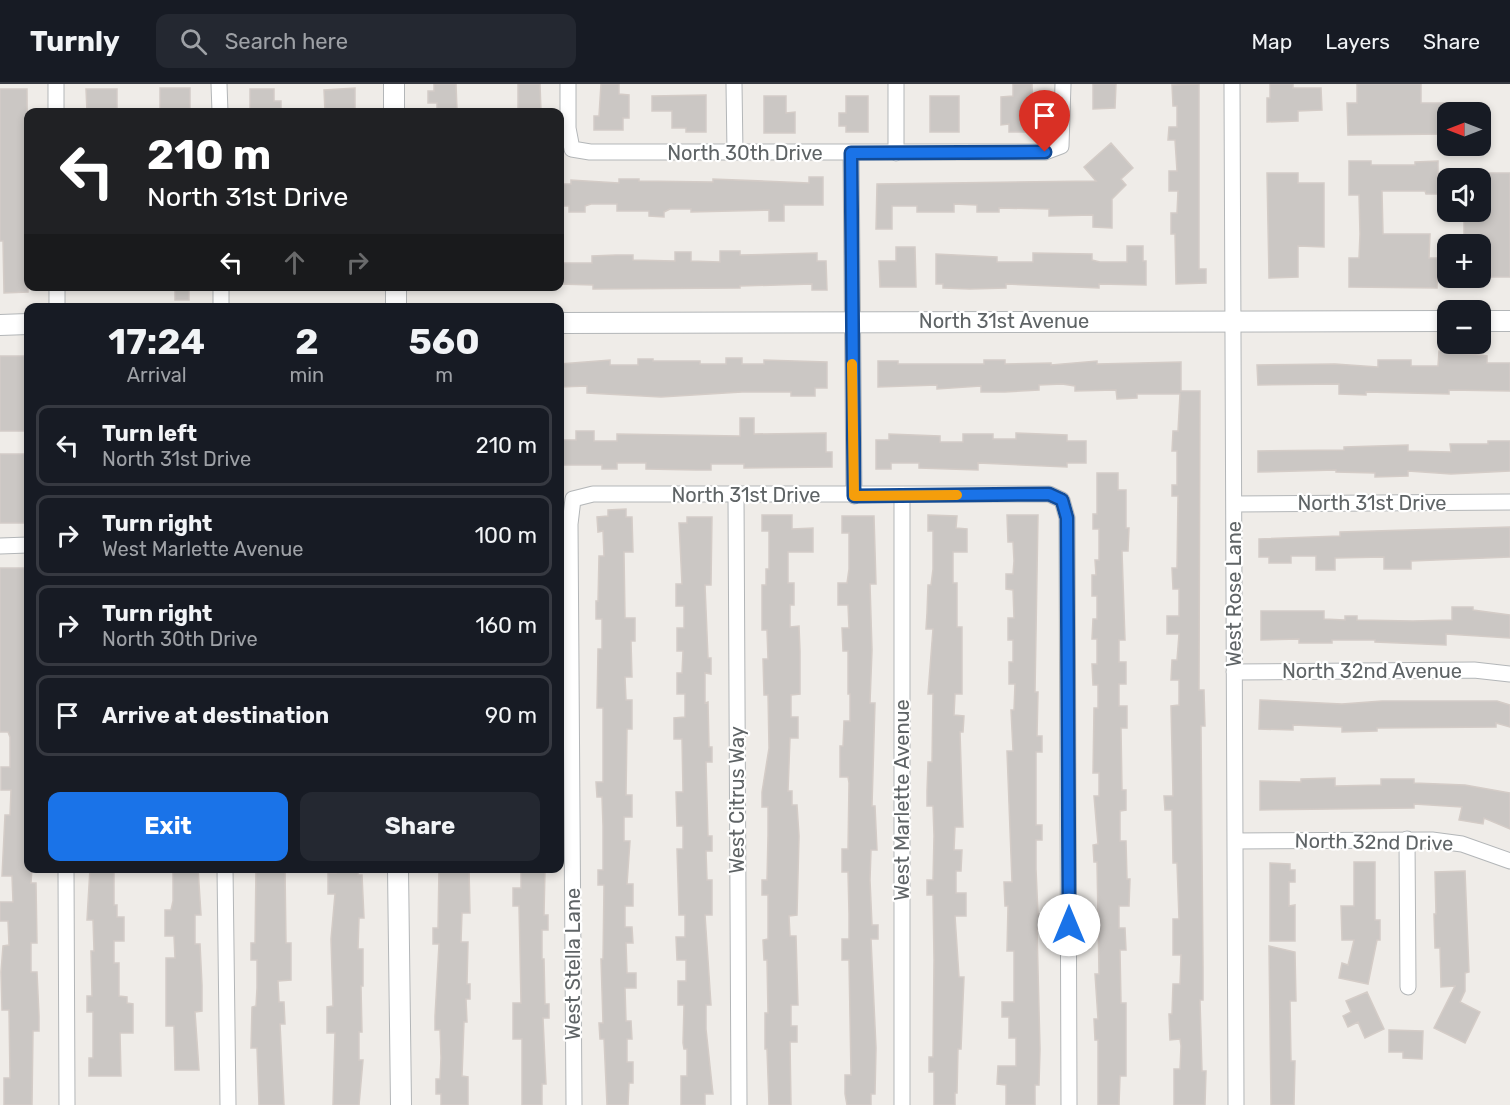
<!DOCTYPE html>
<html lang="en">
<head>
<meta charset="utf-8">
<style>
  :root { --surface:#171b24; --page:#242831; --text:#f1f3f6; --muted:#9ea1a6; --line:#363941; --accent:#1a73e8 }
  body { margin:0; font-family:Rubik,sans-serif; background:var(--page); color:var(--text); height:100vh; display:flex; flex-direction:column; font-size:22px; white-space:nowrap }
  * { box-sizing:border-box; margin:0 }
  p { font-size:20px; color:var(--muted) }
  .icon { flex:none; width:33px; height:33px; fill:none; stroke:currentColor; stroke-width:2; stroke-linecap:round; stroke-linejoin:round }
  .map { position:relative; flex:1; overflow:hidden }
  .details { position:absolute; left:24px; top:219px; width:540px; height:570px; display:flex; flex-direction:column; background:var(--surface); border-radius:12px; box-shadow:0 3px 9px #0003 }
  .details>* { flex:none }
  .top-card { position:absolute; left:24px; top:24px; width:540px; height:183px; border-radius:12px; box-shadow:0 3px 9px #0003; background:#202124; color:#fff; overflow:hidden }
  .needle { width:39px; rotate:270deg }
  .tools { position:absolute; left:1437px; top:18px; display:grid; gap:12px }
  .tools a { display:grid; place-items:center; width:54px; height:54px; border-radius:12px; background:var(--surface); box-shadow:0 3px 9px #0003; font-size:30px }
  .pin { position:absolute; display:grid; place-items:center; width:51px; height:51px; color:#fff; margin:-62px -26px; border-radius:50% 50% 50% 0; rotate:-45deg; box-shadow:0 0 6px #0007 }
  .pin .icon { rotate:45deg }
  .me { position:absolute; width:66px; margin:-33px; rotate:0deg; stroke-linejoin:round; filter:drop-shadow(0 0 4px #0008) }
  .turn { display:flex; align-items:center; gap:21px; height:126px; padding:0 24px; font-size:27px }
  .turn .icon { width:78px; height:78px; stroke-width:2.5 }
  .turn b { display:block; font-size:42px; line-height:51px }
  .lanes { display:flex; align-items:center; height:57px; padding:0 24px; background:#0003; justify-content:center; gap:30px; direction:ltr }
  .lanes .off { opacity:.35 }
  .eta { display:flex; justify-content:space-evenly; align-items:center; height:102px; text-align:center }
  .eta b { font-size:36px; font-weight:700; line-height:42px }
  .primary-button { display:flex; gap:12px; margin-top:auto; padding:12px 24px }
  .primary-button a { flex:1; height:69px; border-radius:12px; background:var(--accent); color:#fff; font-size:24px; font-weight:700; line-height:69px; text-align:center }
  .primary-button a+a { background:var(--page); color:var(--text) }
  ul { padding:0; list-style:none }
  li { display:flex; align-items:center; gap:18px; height:81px; margin:0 12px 9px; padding:0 12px; border:3px solid var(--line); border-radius:12px }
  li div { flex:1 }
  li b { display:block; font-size:22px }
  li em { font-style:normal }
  header { display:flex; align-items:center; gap:36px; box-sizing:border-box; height:84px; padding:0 30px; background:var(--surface); border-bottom:2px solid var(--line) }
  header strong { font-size:28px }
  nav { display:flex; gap:33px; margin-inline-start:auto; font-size:21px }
  .search { width:420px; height:54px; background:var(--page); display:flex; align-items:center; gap:15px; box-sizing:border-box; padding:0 21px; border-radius:12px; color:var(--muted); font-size:22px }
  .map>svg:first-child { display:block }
</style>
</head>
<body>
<header>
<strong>Turnly</strong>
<div class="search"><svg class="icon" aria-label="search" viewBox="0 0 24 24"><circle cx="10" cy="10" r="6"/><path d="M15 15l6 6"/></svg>Search here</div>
<nav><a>Map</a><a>Layers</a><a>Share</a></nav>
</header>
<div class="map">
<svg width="1510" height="1021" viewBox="0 0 1510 1021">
  <rect width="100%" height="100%" fill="#efece8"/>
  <!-- building -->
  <path fill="#cbc7c4" stroke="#d4ccc7" stroke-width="1.5" d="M434 0H456L457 26H437V19H428V7H434Z
    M518 0H540L541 28H518Z
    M601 0H619V10L629 11V34H623V46H594V32H599Z
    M1013 0H1032L1033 32H1038V48H1009V40L1001 41V13L1013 12Z
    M1093 0H1116L1115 24 1093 25Z
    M1199 0V185H1206V199L1176 200 1175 150H1171V129H1177L1178 107H1169V87H1177L1175 56H1168L1169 43H1177V22H1173L1172 1Z
    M1270 0H1293V4H1321L1322 26 1298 27V37L1267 38V14H1270Z
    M1357 0H1421V19H1448V50L1348 51 1347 19H1357Z
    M160 4H190V28H160Z
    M355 4V28H325L324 6Z
    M0 5H27L28 208 4 209 3 157H0Z
    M86 5H117V28H87Z
    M250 5H274V17H281V28H250Z
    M706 11V48H686V44H672V27H652V12Z
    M764 12H786V29L795 28V49H764Z
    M846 12H868V48H846V42H839V29H846Z
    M930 12H959V48H930Z
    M1111 59 1133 84 1121 95 1126 101 1112 115V144L1093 143V131L1049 132V125L999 124V128H977V121L954 120V128H917V122H892V145H876L877 100 1096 97 1084 83Z
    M1349 77H1371V81H1415V78L1438 77V110H1426L1425 107H1382L1383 150H1430L1429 174H1438L1437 204 1349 203V174H1359L1360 150 1359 111H1349Z
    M1267 89H1298V99H1324V163L1298 162V193L1269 194Z
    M1488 89H1510V193H1491L1490 160H1464V128H1488Z
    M809 93H823V121H784V137H769V126L691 128V125H670L664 128V133L649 132V127H617V120H591L585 122V128H569V122H560V100H571V96L619 99V95H639V97L713 98V95L809 99Z
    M1127 162H1143V177H1146V201L1099 200V204L1006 200V204L970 205 943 204V200H936V170L997 173V178H1033V169L1092 170V176L1100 178H1127Z
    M896 163H915L916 203H880L879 177H896Z
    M720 167H740V171L817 169V177H826L827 206H812V200L740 202V204L593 205V201L560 200V179H592V172L616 171H633V176L675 177V168H691V177L720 178Z
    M175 202H189V216H175Z
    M1439 267 1487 272V279H1510V307L1449 306V310L1366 308V311L1339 310V300L1258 301 1257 281 1335 280 1378 283V276H1411V282H1438Z
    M0 272H25L28 347H0Z
    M726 274H742V280H764V276L827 278V304H815V312H791V308H742L661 313 587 309V302L560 303V280L610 276V281H638V275H653V277H700V280H726Z
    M984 276H1005V280L1051 279V281L1097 277V280L1181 278V307H1200L1199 606H1204L1205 642H1201L1203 884V916H1200L1202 987H1206L1205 1021H1174V985H1180L1181 962 1180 955 1170 956 1169 930H1172L1173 900H1180L1181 871H1173V835H1179L1177 779H1173L1172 726H1165L1164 712H1173L1171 622 1179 621V596H1171L1172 576H1177L1179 550H1167V532H1179V505H1173L1172 484H1177L1178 412H1172V401H1177V367H1172L1173 347H1178L1180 310H1137V314L1117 315 1116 306 1075 307V302L1062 300 1039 301V306L1005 308H981V302L937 305V301L878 303V277H898V280H984Z
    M740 334H754V350L826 349V368H832V383L744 384V380H711V386H696L646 385V379H617V385H602V381H560V356H576V347H594V357H617V350L740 352Z
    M1016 349 1067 351V357H1086V379H1067V383L978 379V386L919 384V379H891V385H876V356H889V350L940 352V358H963V350H993V355H1016Z
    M1488 357H1510V387L1451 390 1408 387V392L1375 393V389L1336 388V386L1258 388V367L1344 366V363L1408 361V367L1451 368 1450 360H1488Z
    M0 370H28V439H0Z
    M1097 389H1118V406H1126V444H1129L1128 467H1122L1125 556H1119V578H1126V600H1119V622H1127V644H1121L1122 706H1126V726L1120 727V757H1126L1127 795H1130L1129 822H1119V844H1125L1126 866H1120L1121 919H1126V992H1120L1119 1021H1098V956H1095L1094 935H1098L1095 890H1099L1097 778H1094L1093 761 1098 760 1094 712H1099V689H1093L1094 624H1098V601H1093L1092 580H1097V555H1092L1093 535H1097V512H1092V491H1096L1095 476H1099V445H1093V430H1097Z
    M626 425V433H632L633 468H624L625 534H635V557H631L632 593H625L626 616H632V645H627L626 711H632V733H624V757H630L627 800H633V822H625V843H632L633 859H626L627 889H636V904H625L626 937H631L632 955H627V978H633V999H629L628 1021H607L604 955H600L599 939H603L601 875H603L604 801H598V786H603V742L602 713H597L596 698H603V624H597L598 565H602V535H596V517H598L599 472H604L603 447 598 448 597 433 608 432V426Z
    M762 431H792V445L813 444V468H788V499H794V521H790V543L799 542 800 567V610L791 611V633H798V654H790L788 707H792V721H797L799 752 797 831 789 832 790 852H796L798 921H791V942H797V958H790L791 1021H769L767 965H765V929H768L767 876H764L763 856 768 855V811H762V796H767L768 751V723H762V708L769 664 768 611H764L763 575H768L767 546H762V501H766V485H769V447H762Z
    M928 431 957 432 956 444 967 445V468H953V499H957V543H962V610H955L954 631 964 632 963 648H960L963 743H955L954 766H962L961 787H956V809H966V832H955L959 893H964L961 965H958L957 1009H955V1021H934V988H929V973H933L934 876 933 811H927V796H933L934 752 933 722H927V707L928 678H932L933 610H928L933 545H926L927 529 928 501H931L933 485V447H928Z
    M1007 431H1038L1035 608H1038L1037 652H1042V668H1036V741H1042V756H1036V785L1038 830H1043V845H1037L1040 965 1039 1001H1035V1021H1006V1001L997 1000 998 982H1016V954H1009V933H1002V918H1014V867H1007L1008 822H1005L1004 798H1012L1007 667H1013L1011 626H1014L1015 600H1009V578H1013V556H1008V534H1014L1013 506 1006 505V490H1013L1014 477 1013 458H1008Z
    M842 432H874L876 500H870L872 566 870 619H875L872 722H875L877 766H871L870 796 872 841H878V855H871L876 964 875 1010H871V1021H847L845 1010V991H851L849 876H842V855H849V830L848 788H842V765H848L849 699 848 693H840V662H843L844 637H850V610H848V567H843L842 544H849L848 521H838V499H847L849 485V449H842Z
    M687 433H712L711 501H705L708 574H711V590L705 589V619L708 618 709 663H712V678H706L708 752H712V767H706L707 796H712V831H705L711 921H706V945L713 1010H705V1021H681V992H687V965H684L683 959 684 921H678V897H686V876H677L676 853H685V831H679L677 765H683V742H677L676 708H683L682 655H674V634L685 633V610H677V589H682L683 567H677V544H684V522H676V500H682L679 439H687Z
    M1510 443V473L1411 477V485H1384V473L1335 474V486H1316V472H1291V479H1269V473H1259V455L1340 452V448Z
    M0 484H27L28 784H32L31 799H36L37 859H31V888H37L39 932V947H33L32 1021H4V994H10L9 926H2L1 888 3 862 9 861 8 837H0V818H13L12 792H2L5 731H10L11 706H1V683H10V653L8 648H0Z
    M1452 523H1473V526L1510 531V554L1446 550V561L1375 558V556H1332V559H1299V555L1261 556V527H1324V535L1345 536V532H1357V536L1413 537 1452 536Z
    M1260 616 1342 620 1382 617H1497L1510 621V643L1496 639V643L1377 644V647L1342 648V643L1293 641V646L1259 645Z
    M1335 694V702L1381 701V695H1414V699L1465 701 1510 709V745L1484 734 1483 740 1459 736 1462 723 1414 720V724L1260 726V697L1301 698V695Z
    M1354 778H1375V836H1380V856H1377L1368 900 1339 894 1342 879 1348 881 1354 856H1342L1341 822H1354Z
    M1270 779 1290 780V786H1295V798H1289V822L1295 821V857H1270Z
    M90 784H114V821H117V833H124V857H114V879H119V912L127 913V919L133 920V949H120L121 992H89V974H93V928H87V912H92L91 867H94L93 836H87Z
    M173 784H198L201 831H195V860H200L202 901V927L195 928 199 986H175L174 942H166V874H175L174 852H165V826H171L173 817Z
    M256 784H285L286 859H291V896L278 897 279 918H284L285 940H280L284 1021H259L257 964H251L252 923 256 922 257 904V876H251V859H255Z
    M336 784H358V791H362L364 834H359L358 865H363V902H361L362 948H359V976H363L359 1021H333L335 949H327V923L333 922 331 855 335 810H328V789H336Z
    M439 784H469L470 829H462L461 858H468L467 900H470V915H466L467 938H464L462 992 468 993V1021H441V1010H436V995H440L441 974 440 946H435V932L439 860H433V844H438Z
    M521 785 545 786 544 831H548V846H542V875H544L545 920H549V934H543L546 1000H542V1021H522V955H513V919H521L519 822H513V804H521Z
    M1465 787 1469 888 1465 889V907L1460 918 1480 928 1465 959 1434 944 1455 902 1441 903 1440 864H1435L1434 830H1436L1435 788Z
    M1269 862 1295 868 1296 917H1290L1291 977H1295L1294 1021H1271Z
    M1367 908 1384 945 1365 954 1358 938 1348 943 1343 932 1351 928 1346 917Z
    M1389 946 1423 947 1422 975 1403 974V968H1389Z"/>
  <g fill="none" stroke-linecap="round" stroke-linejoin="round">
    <!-- minor casing -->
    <g stroke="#b3b6b8" stroke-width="17">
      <path id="minor" d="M56 0V28
        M219 0 220 28
        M568 0V44L572 65 590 68H1045L1061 62 1063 0
        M734 0 735 68
        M896 0V69
        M1232 0 1236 1021
        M851 69 854 412
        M57 202V224
        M221 202V224
        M736 411 739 1021
        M1234 420 1510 418
        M0 462 28 461
        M1234 588 1474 586 1510 590
        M1407 755 1408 903
        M1235 757 1432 756 1462 760 1510 777
        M66 784 67 1021
        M225 784 228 1021
        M574 1021 570 440 573 415 593 410H1049L1062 416 1067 434 1069 1021
        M902 1021V412"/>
    </g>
    <!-- tertiary casing -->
    <g stroke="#b3b6b8" stroke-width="22">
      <path id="tertiary" d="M394 0V28
        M396 202V224
        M1480 237H1510
        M560 239 1448 237
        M0 241 28 240
        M398 784 401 1021"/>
    </g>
    <!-- minor -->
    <use href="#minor" stroke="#fff" stroke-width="15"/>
    <!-- tertiary -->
    <use href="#tertiary" stroke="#fff" stroke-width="20"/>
  </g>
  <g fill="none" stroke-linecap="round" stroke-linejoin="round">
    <!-- route casing -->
    <g stroke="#114b97" stroke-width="15">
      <path id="route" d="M1045 68 851 69 854 412 1049 410 1062 416 1067 434 1069 841"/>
    </g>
    <!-- route -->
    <use href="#route" stroke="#1a73e8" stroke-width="10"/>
    <!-- slow -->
    <path stroke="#f59e0b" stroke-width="10" d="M852 280 854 412 957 411"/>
  </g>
  <g text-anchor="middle" stroke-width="4.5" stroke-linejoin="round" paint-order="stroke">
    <!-- street labels -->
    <g font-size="20" fill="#5f6466" stroke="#fff">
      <text x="745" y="76">North 30th Drive</text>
      <text x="1004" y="244">North 31st Avenue</text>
      <text x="746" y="418">North 31st Drive</text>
      <text x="1372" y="426">North 31st Drive</text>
      <text transform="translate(1234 510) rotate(-90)" y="7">West Rose Lane</text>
      <text x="1372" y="594">North 32nd Avenue</text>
      <text transform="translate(737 716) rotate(-90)" y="7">West Citrus Way</text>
      <text transform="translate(902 716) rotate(-90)" y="7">West Marlette Avenue</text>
      <text transform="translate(1374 758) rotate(1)" y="7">North 32nd Drive</text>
      <text transform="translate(573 880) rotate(-90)" y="7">West Stella Lane</text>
    </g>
  </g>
</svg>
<div class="tools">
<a><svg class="needle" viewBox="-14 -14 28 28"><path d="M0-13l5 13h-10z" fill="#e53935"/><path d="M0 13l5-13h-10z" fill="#9ea1a6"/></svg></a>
<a><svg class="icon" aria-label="sound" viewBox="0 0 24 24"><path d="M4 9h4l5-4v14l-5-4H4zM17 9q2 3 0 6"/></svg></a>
<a>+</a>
<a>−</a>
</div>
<div class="pin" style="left:1045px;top:68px;background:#d93025"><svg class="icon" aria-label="arrive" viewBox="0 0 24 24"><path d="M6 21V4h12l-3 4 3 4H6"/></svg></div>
<svg class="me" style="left:1069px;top:841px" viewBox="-20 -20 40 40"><circle r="19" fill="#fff"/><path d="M0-13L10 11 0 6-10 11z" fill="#1a73e8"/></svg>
<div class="top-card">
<div class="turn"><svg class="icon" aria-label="left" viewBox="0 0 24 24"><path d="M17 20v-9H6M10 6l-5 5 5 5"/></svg><div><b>210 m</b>North 31st Drive</div></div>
<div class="lanes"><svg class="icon" aria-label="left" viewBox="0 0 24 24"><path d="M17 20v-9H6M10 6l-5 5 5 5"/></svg><svg class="icon off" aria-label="ahead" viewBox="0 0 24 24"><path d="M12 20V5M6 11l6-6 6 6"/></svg><svg class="icon off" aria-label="right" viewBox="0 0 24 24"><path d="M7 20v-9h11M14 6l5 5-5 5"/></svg></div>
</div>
<section class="details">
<div class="eta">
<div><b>17:24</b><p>Arrival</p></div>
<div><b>2</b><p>min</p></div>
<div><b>560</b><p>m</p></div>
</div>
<ul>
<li><svg class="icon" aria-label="left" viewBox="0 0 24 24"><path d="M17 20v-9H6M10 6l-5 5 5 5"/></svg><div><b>Turn left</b><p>North 31st Drive</p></div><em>210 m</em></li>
<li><svg class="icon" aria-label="right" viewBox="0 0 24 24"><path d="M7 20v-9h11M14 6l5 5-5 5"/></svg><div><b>Turn right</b><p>West Marlette Avenue</p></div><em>100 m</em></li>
<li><svg class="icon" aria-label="right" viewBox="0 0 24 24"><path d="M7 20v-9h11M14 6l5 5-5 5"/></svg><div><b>Turn right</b><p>North 30th Drive</p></div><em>160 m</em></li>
<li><svg class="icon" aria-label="arrive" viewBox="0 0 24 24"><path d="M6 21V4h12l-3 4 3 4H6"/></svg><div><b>Arrive at destination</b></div><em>90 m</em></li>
</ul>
<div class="primary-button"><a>Exit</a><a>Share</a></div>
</section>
</div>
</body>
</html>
